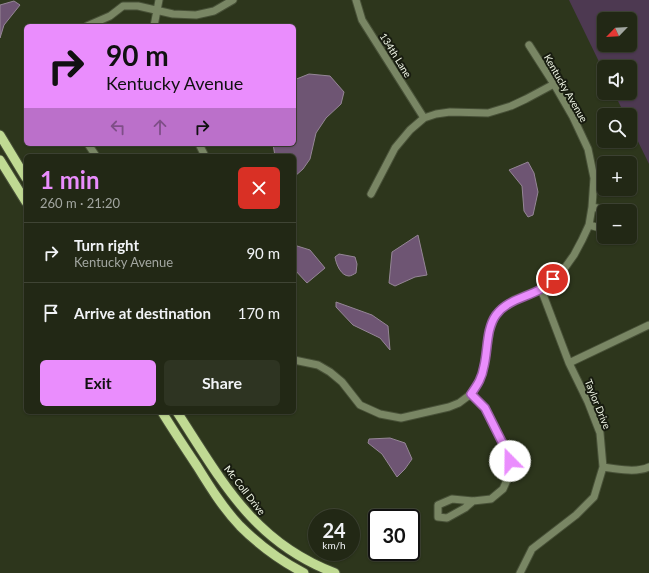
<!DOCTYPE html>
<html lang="en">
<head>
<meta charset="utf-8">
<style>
  :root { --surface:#222815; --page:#2e3422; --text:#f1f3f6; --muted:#a2a6a0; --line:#3f4434; --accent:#ea8dfd }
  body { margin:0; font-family:Lato,sans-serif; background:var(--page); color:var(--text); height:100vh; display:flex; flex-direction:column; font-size:15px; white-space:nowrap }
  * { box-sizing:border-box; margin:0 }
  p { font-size:13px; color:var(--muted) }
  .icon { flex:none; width:22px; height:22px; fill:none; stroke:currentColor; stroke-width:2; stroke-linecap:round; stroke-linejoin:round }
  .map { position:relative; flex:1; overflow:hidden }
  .details { position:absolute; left:24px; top:154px; width:272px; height:260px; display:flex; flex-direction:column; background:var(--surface); border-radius:6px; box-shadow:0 1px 3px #0004,0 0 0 1px var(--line) }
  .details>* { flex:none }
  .hud { position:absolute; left:24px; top:24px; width:272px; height:122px; border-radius:6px; box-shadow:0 1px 3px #0004,0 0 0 1px var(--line); background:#ea8dfd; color:#111; overflow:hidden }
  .needle { width:26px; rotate:245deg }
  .controls { position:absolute; left:597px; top:12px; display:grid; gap:8px }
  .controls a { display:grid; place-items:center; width:40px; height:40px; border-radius:6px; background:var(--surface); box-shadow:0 1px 3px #0004,0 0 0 1px var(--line); font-size:20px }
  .speed { position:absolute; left:308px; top:509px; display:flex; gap:8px; font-size:20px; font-weight:700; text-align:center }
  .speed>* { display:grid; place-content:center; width:52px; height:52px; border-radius:50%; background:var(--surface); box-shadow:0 1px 3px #0004,0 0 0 1px var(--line); line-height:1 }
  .speed small { font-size:10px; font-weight:400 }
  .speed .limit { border:2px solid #111; border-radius:6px; background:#fff; color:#111 }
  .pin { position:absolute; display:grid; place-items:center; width:34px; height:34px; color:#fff; margin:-17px; border:2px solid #fff; border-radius:50%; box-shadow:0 1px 4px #0007 }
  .me { position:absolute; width:44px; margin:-22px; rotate:338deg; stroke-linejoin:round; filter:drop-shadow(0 0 3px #0008) }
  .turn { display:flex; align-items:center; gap:14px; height:84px; padding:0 16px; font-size:18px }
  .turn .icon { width:52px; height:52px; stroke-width:2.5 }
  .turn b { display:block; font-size:28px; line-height:34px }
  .lanes { display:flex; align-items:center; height:38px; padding:0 16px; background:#0003; justify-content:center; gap:20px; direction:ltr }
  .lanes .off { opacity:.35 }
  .round { display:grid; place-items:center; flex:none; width:42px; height:42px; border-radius:6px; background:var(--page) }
  .head { display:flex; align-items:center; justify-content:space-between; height:68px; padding:0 16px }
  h1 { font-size:24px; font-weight:700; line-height:30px; color:var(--accent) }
  .action { display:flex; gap:8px; margin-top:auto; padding:8px 16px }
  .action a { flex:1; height:46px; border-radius:6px; background:var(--accent); color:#111; font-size:16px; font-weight:700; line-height:46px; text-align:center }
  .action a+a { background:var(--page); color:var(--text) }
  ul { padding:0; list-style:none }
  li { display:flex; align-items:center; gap:12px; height:60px; padding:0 16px; border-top:1px solid var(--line) }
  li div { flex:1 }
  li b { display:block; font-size:15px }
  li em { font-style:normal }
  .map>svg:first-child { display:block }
</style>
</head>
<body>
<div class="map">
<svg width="649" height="573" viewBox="0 0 649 573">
  <rect width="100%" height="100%" fill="#2d361c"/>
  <!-- green -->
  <path fill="#4d3951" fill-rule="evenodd" d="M569 0H649V164L630 125V115H625L614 93H630V67H604V72ZM604 19H630V45H604Z"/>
  <!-- water -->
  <path fill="#6e5573" stroke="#958696" d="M14 1 20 5 4 25 0 38V5Z
    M309 74 330 76 344 92 341 104 326 118 316 133 310 159 303 169 294 177V156H275L273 144H294V80Z
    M528 162 534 173 538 192 533 215 528 217 524 211 522 186 509 170Z
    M418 235 427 275 415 277 395 286 389 283 392 252Z
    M294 245 310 250 325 268 307 283 294 269Z
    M339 254 355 257 357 264 356 273C354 274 351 276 349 276 341 276 336 264 335 257Z
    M336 302 372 315 388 326 390 350 380 338 353 325 336 307Z
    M390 438 405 443 412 459 405 469 397 477 382 454 368 443 369 439Z"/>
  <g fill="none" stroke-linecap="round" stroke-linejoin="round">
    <!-- minor casing -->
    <g stroke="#485138" stroke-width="9">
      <path id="minor" d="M356 0 362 20 424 118
        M87 26 110 16 123 6H138L173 14 196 15 214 11 233 0
        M154 26 159 0
        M88 144 96 156
        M199 144 205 156
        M371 194 395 148 410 130 424 118 436 114 450 112 488 113 511 106 526 99 554 84
        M592 207 611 211
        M589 225 604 229
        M294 360 318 365 330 372 342 382 360 405 380 414 401 418 449 407 459 403 471 394 480 380 484 366 490 330 495 316 504 307 514 300 541 289 564 269 574 255 582 240 589 225 592 207 594 178 588 149 573 117 554 84 529 45
        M569 363 649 325
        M471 394 485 408 507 452 512 469 503 489 491 499 473 501 452 499 438 505V517L447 518 465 508 473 501
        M603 467C616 469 637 473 649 467
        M520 573 532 549 576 515 594 497 603 467 600 433 588 402 569 363 541 289"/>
    </g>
    <!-- major casing -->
    <g stroke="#485138" stroke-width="11">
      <path id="major" d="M0 135 26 178
        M0 160 26 202
        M162 412C173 430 185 448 197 466 210 487 223 508 240 526 259 545 281 561 304 573
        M177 412C222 481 253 542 335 573"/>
    </g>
    <!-- minor -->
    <use href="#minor" stroke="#798664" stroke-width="7"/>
    <!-- major -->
    <use href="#major" stroke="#c0da93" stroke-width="9"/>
  </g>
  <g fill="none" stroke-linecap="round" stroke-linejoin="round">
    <!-- route casing -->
    <g stroke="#985ca4" stroke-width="10">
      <path id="route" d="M510 461 507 452 485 408 471 394C478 384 482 378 484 366 488 350 486 329 496 315 507 300 525 298 541 289 545 286 549 282 553 279"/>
    </g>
    <!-- route -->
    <use href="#route" stroke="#ea8dfd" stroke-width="7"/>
  </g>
  <g text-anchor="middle" stroke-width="4" stroke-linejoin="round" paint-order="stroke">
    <!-- street labels -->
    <g font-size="10" fill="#f1f7e7" stroke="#181c10">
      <text transform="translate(396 55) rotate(58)" y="4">134th Lane</text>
      <text transform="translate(566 88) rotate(60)" y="4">Kentucky Avenue</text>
      <text transform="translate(598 404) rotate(68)" y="4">Taylor Drive</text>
      <text transform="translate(245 490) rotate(52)" y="4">Mc Coll Drive</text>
    </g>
  </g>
</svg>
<div class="controls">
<a><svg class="needle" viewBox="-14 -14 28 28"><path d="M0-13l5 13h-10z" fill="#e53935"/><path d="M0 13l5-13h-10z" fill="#a2a6a0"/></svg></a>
<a><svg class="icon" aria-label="sound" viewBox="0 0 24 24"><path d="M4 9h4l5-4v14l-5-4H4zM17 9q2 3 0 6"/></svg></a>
<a><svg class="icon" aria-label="search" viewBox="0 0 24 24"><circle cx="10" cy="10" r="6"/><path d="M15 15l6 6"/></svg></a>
<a>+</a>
<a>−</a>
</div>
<div class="speed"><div>24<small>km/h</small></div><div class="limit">30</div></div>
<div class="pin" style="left:553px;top:279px;background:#d93025"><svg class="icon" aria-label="arrive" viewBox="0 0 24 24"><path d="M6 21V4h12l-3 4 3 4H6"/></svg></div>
<svg class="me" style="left:510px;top:461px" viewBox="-20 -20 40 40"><circle r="19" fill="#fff"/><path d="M0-13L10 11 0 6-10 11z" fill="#ea8dfd"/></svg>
<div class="hud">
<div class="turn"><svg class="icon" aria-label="right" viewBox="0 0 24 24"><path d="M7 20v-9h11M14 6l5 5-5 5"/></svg><div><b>90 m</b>Kentucky Avenue</div></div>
<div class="lanes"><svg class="icon off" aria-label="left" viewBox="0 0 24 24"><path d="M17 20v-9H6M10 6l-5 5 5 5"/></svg><svg class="icon off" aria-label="ahead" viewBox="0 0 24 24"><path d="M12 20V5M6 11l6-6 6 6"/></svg><svg class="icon" aria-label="right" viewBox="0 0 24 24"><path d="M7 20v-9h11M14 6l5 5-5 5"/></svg></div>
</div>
<section class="details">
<div class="head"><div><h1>1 min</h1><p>260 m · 21:20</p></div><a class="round" style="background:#d93025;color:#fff"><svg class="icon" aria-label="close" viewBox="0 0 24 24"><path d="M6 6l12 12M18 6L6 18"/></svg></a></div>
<ul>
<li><svg class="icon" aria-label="right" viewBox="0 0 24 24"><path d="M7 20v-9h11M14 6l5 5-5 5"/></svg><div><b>Turn right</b><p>Kentucky Avenue</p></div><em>90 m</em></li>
<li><svg class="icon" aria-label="arrive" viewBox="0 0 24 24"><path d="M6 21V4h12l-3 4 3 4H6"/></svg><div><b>Arrive at destination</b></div><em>170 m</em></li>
</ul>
<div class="action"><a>Exit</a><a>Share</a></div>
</section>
</div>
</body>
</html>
